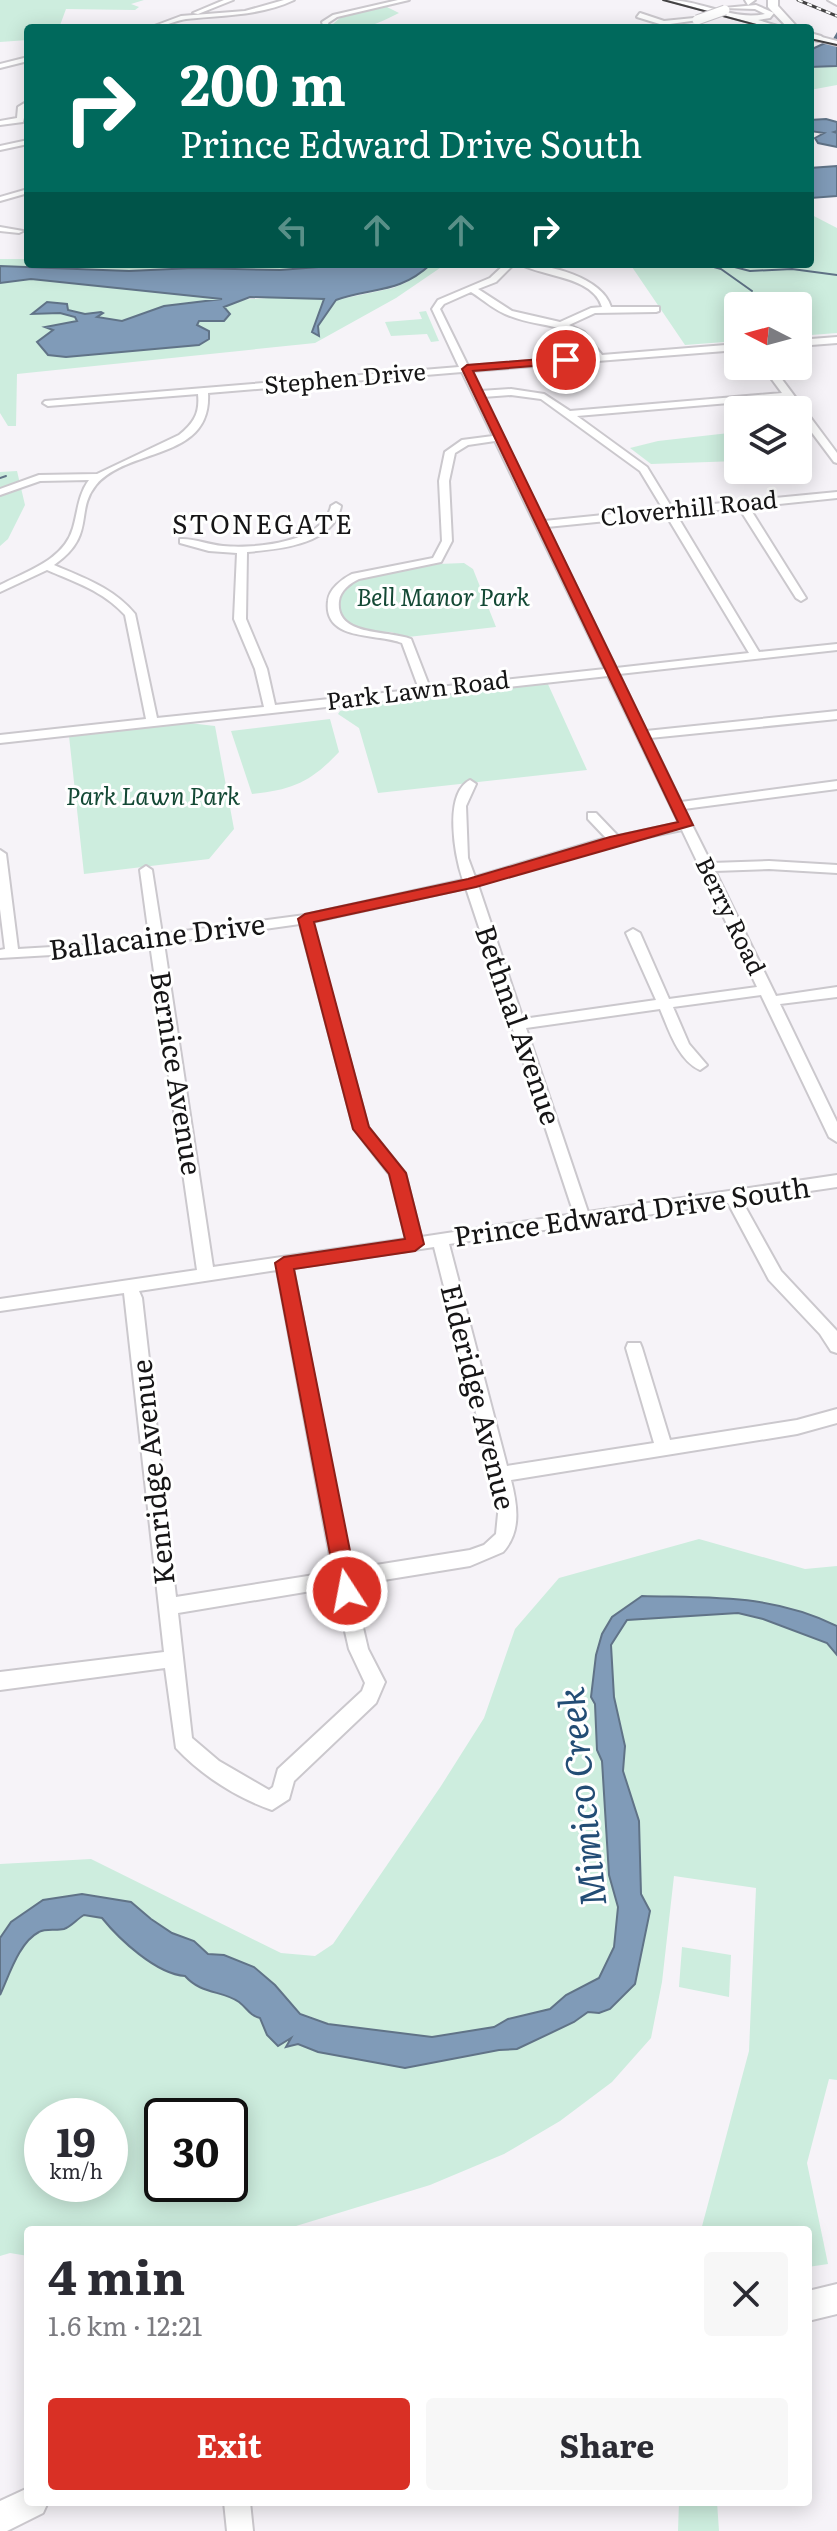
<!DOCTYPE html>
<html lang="en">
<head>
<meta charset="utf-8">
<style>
  :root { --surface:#fff; --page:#f7f7f7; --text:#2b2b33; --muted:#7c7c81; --accent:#d93025 }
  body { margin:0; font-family:Literata,serif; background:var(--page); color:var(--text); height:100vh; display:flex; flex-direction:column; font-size:30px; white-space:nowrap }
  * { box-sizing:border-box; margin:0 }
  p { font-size:26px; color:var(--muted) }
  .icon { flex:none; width:44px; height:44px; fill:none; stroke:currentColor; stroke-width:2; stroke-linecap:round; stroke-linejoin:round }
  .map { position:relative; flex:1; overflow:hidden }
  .panel { position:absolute; left:24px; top:2226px; width:788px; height:280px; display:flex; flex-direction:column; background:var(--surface); border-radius:8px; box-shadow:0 4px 20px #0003 }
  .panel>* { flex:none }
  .hud { position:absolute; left:24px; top:24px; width:790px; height:244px; border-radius:8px; box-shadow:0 4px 20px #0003; background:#00695c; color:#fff; overflow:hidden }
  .needle { width:52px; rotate:276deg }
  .buttons { position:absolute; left:724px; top:292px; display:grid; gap:16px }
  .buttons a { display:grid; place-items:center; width:88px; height:88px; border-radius:8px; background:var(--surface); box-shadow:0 4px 20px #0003; font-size:40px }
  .speed { position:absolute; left:24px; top:2098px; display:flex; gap:16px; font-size:40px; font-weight:700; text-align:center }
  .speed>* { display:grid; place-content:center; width:104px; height:104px; border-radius:50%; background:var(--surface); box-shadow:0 4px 20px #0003; line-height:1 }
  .speed small { font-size:20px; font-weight:400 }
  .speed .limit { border:4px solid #111; border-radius:12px; background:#fff; color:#111 }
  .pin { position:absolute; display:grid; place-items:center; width:68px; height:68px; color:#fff; margin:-34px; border:4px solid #fff; border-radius:50%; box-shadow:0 2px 8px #0007 }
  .me { position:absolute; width:88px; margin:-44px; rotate:349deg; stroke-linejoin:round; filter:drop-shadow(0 0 6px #0008) }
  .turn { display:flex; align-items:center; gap:28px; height:168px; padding:0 24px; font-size:36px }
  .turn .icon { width:104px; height:104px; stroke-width:2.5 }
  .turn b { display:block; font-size:56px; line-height:68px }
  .lanes { display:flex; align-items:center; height:76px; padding:0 24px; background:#0003; justify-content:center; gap:40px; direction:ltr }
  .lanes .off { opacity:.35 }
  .round { display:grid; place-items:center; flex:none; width:84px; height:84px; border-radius:8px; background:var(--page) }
  .summary { display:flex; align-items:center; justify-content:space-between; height:136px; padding:0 24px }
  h1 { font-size:48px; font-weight:700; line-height:60px }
  .cta { display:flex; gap:16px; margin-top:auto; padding:16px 24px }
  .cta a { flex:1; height:92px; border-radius:8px; background:var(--accent); color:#fff; font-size:32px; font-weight:700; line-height:92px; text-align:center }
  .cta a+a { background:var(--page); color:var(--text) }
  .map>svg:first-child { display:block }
</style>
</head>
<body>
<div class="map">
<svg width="837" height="2531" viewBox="0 0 837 2531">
  <rect width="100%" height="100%" fill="#f6f3f8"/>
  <!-- green -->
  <path fill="#cdedde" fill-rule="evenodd" d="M0 0H144L131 4 139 7 135 10 66 9 59 28H28V40L0 42Z
    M385 6 399 13C381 22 352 37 333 24L341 17Z
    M837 66V85L810 90V67Z
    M810 214 837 228V333L798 336V306H738V341L685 345 630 264H810Z
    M0 259H28V264L136 267 156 264H357L280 270 193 268 129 271 0 266Z
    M431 264 440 268 396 298 315 343 17 374 16 426H8L0 413V283L3 282 31 279 238 300 283 297 336 300 393 288 407 282Z
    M426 311 439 341 431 342 427 334 391 336 385 322 422 319 419 312Z
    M738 432V461L651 464 630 448 658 441Z
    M17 471 25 505 8 539 0 546V472Z
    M464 563 473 569 496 627 408 637 391 632 361 631 343 620 338 608 340 596 358 578 438 564Z
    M547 682 587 770 378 793 359 728 338 714 340 711 388 699Z
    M330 719 339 752C311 782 292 790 252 794L231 731Z
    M189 723 215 726 234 829 209 859 84 874 69 736Z
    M699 1539 805 1569 837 1566V2080L829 2079 807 2163 828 2264 808 2267V2230H701L749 2051 756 1888 674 1876 662 1982 651 2038 612 2082 560 2121 504 2154 430 2185 283 2230H28V2256L10 2253 0 2256V1864L91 1859 281 1953 315 1956 333 1944 441 1786 484 1718 515 1629 559 1578ZM42 2116H110V2184H42ZM162 2116H230V2184H162Z
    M682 1947 731 1955 729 1997 679 1987Z
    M679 2502H717L719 2531H678Z"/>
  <!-- water -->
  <path fill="#809bb8" stroke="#607387" stroke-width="2" d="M837 34V66L810 67V50L834 39Z
    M826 119 837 122V131L834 132 837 133V147L818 143 815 138 824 133 810 131V120Z
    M837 166V196L811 198 810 168Z
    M357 264H431C399 294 373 287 336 300L318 326 319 336 312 332 324 299 250 297 224 307 230 314 224 321H199L197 325 209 331V339L199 345 66 357 48 355 37 342 53 330 45 327 77 321 75 317 60 313 32 314 47 302 67 304 68 310 85 314 101 312 103 313 97 317 122 321 164 306 222 299 31 279 0 283V266L129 271 193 268 280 270Z
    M642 1596C712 1598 772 1594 837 1626V1655L827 1643 763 1619 738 1613 627 1620 611 1645 614 1697 625 1746 623 1771 639 1821 641 1894 650 1911 635 1984 610 2009 599 2013 588 2012 574 2022 517 2049 499 2050 405 2068 318 2052 298 2044 286 2047 291 2038 278 2046 267 2035 260 2018C249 2015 248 2009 239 2002 222 1990 202 1995 185 1976 156 1974 119 1939 102 1918L84 1915C77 1919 71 1927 64 1929 56 1931 46 1928 39 1932 19 1942 9 1976 0 1995V1938L11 1922 43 1900 82 1894 131 1902 151 1919 172 1933 194 1941 208 1954 224 1955 254 1967 275 1985 300 2014 328 2024 432 2037 494 2027 508 2019 550 2009 566 1995 599 1978 614 1947 618 1907 609 1875 602 1761 597 1750 595 1704 591 1697 596 1655 602 1634 612 1617Z"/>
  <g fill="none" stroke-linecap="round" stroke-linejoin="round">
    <!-- stream -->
    <path stroke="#607387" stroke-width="2" d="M703 264 721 269 752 291
      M723 264 750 271 792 269 837 275
      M0 478 6 476"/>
    <!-- minor casing -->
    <g stroke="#cbc8cd" stroke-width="4">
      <path id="minor" d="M224 0H233L198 14 193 13Z
        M284 0H294C260 16 223 15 186 19 173 21 162 28 149 28L181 16 245 11Z
        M398 0H409L337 17 328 23 330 28H324L322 22 333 15Z
        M28 57V61L0 68V64Z
        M28 101 23 122 0 125V121L17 118 18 107Z
        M28 140V144L0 150V146Z
        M28 189V193L0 201V197Z
        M0 227 23 231 19 233 0 231Z
        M505 264H514L496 282 478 289 512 311 560 322 591 308 602 307C593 276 543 277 520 264 548 264 602 277 611 307H659V311L656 312 595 313 569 325 584 332 602 355 738 344V350L471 371 480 391 511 389 544 394 570 411 782 393 762 366H772L837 453V463L834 462 798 414V410H795L786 398 577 416 647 467 672 508 837 492V498L749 507 806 598 801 601 796 598 739 508 676 514 759 652 837 644V650L619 674 646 731 837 711V719L650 738 681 802 837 781V789L684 809 711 863 769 861 837 865V873L769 869 715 871 776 996 837 987V997L780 1004 837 1122V1142L829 1137 761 995 673 1007 689 1044 707 1065 700 1070C678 1060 669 1030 660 1009L526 1028 588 1212 837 1175V1187L742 1201 781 1271 837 1331V1353L831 1351 820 1334 769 1280 728 1203 449 1244 507 1466 654 1443 626 1348 628 1343H640L642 1348 670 1440 797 1420 837 1409V1423L797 1434 511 1480C517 1504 522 1531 503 1552L470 1566 353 1585 368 1649 385 1682 376 1703 294 1781 289 1799 272 1810C237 1798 201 1775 176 1748L165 1668 0 1690V1672L164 1652 124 1293 0 1311V1299L197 1270 150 944 86 953 0 958V950L5 949 0 909V850L6 854 18 949 86 945 149 936 140 870 146 866 152 870 162 934 305 915 463 880C455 857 443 794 470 780L476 784 466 806 468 858 475 877 606 838 588 819V813H596L618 836 679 823 608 676 0 743V735L146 719 125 615C103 591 75 582 47 570L0 592V585C27 571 64 560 73 528 78 511 78 495 89 480L40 481 0 495V489L39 475 97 474 179 435C194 423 200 413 198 394L48 406 43 403 45 401 459 367 432 309 438 300 490 278ZM471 292C484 300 495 311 510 316 545 330 571 319 593 356L468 366 440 309 444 304ZM462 372 493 436 462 440 445 452 439 481 442 541 433 558 352 574C342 579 329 589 328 601 323 642 378 633 402 643L419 689 275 705 267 669 246 619 247 552C279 549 334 545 341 506L336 503 331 506C324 543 254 549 223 546 209 545 194 538 180 539V543L209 551 237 553 234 619 255 669 264 707 157 718 135 614C114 588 84 578 54 565 97 535 74 512 96 485 128 447 212 461 208 393ZM511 395 541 399 640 471 663 509 544 521 483 397ZM495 441 605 669 430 688 411 639C389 630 335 637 339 601 340 591 350 583 359 579L441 562 452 541 449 481 455 453 468 445ZM666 515 749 653 616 668 547 527ZM682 830 757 987 669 999 640 933 633 929 626 933 656 1000 523 1019 478 885 618 843ZM466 888 574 1214 421 1237 405 1173 368 1127 312 922ZM300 924 354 1129 390 1175 406 1239 213 1267 164 943ZM434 1247 499 1504 496 1534 484 1545 470 1550 351 1569 293 1268ZM277 1270 333 1572 176 1597 142 1298 139 1291ZM335 1587 349 1649 365 1683 362 1691 278 1769 273 1787 269 1790 219 1761 192 1738 178 1613Z
        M837 337V343L798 346V340Z
        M224 2502H250L253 2531H227Z"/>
    </g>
    <!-- major casing -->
    <g stroke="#cbc8cd" stroke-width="4">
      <path id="major" d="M668 0C701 0 732 21 765 14L755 9 724 8 756 5 774 13 770 18 758 20 784 28H771Z
        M640 13 664 21 694 18 698 20 663 25 637 17Z
        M810 34 837 41V45L810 38Z
        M837 2284V2314L808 2321V2291Z
        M28 2488V2502H48L43 2513 7 2531H0V2501Z"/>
    </g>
    <!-- highway casing -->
    <g stroke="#cbc8cd" stroke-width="4">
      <path id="highway" d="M745 0H755L748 5Z
        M768 0H778V6L798 28H788L768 7Z
        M828 0H837V5Z
        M810 33 821 36 823 38 818 41 810 39Z"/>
    </g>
    <!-- minor -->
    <use href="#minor" fill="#fff" fill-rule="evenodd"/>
    <!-- major -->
    <use href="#major" fill="#fff" fill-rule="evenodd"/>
    <!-- highway -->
    <use href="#highway" fill="#fff" fill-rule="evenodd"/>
    <!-- tram -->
    <path stroke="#434243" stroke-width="2" d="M663 0 768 28
      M810 39 837 45"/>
    <!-- rail casing -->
    <g stroke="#434243" stroke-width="3">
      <path id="rail" d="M798 0 837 16"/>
    </g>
    <!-- rail -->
    <use href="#rail" stroke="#fff" stroke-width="2" stroke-dasharray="5" stroke-linecap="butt"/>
    <!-- major-bridge casing -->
    <g stroke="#cbc8cd" stroke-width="11" stroke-linecap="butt">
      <path id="major-bridge" d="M697 20 725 10"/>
    </g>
    <!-- major-bridge -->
    <use href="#major-bridge" stroke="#fff" stroke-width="9"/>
  </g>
  <!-- route -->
  <path fill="#d93025" stroke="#8d1f18" stroke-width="2" d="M566 357 571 360 570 363 473 371 693 825 476 887 314 922 369 1127 406 1173 424 1244 415 1251 294 1269 358 1591 355 1597 347 1600 340 1597 337 1591 275 1263 284 1257 405 1239 389 1174 353 1129 298 919 305 914 468 879 610 837 678 822 462 369 467 365Z"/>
  <g text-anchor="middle" stroke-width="6" stroke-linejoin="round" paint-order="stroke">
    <!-- far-street labels -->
    <g font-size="24" fill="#161516" stroke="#fff">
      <text transform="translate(345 379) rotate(-5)" y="8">Stephen Drive</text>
      <text transform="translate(689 509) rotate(-6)" y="8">Cloverhill Road</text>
      <text transform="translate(418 691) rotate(-7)" y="8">Park Lawn Road</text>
      <text transform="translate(730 916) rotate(64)" y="8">Berry Road</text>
    </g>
    <!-- far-park labels -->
    <g font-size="24" font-style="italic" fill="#144935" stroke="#fff">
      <text x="443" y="606">Bell Manor Park</text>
      <text x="153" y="805">Park Lawn Park</text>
    </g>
    <!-- far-neighbourhood labels -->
    <g font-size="26" letter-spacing="2" fill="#161516" stroke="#fff">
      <text x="263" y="534">STONEGATE</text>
    </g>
    <!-- street labels -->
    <g font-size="28" fill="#161516" stroke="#fff">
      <text transform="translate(157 937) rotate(-7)" y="10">Ballacaine Drive</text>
      <text transform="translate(518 1025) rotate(71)" y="10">Bethnal Avenue</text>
      <text transform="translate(176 1073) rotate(81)" y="10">Bernice Avenue</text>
      <text transform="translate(632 1212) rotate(-8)" y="10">Prince Edward Drive South</text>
      <text transform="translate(478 1397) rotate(76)" y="10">Elderidge Avenue</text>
      <text transform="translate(153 1472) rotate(-96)" y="10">Kenridge Avenue</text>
    </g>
    <!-- near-water labels -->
    <g font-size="36" font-style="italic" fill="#234d75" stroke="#fff">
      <text transform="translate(582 1797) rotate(-96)" y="13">Mimico Creek</text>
    </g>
  </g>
</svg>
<div class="buttons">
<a><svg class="needle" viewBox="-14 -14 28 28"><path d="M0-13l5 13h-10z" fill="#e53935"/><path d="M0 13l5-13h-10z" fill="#7c7c81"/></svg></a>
<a><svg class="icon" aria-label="layers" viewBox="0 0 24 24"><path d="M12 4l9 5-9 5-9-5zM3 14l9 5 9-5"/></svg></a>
</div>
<div class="speed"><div>19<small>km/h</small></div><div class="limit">30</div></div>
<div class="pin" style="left:566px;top:360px;background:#d93025"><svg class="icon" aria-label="arrive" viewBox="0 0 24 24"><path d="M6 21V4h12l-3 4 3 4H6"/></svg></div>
<svg class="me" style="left:347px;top:1591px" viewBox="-20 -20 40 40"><circle r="17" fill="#d93025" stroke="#fff" stroke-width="3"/><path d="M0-11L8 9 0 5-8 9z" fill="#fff"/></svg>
<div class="hud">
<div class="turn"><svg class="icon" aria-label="right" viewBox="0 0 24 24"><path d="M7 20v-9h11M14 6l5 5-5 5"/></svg><div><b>200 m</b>Prince Edward Drive South</div></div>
<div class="lanes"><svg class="icon off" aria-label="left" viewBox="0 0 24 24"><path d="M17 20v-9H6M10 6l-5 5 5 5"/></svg><svg class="icon off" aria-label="ahead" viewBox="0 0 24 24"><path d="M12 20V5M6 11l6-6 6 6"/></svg><svg class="icon off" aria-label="ahead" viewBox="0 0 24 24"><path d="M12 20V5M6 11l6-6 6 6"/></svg><svg class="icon" aria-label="right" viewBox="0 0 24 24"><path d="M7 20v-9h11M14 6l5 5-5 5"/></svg></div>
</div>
<section class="panel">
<div class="summary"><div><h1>4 min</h1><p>1.6 km · 12:21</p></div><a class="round"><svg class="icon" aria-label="close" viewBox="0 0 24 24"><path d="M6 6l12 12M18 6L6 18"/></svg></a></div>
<div class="cta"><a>Exit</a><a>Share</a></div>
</section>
</div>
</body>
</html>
